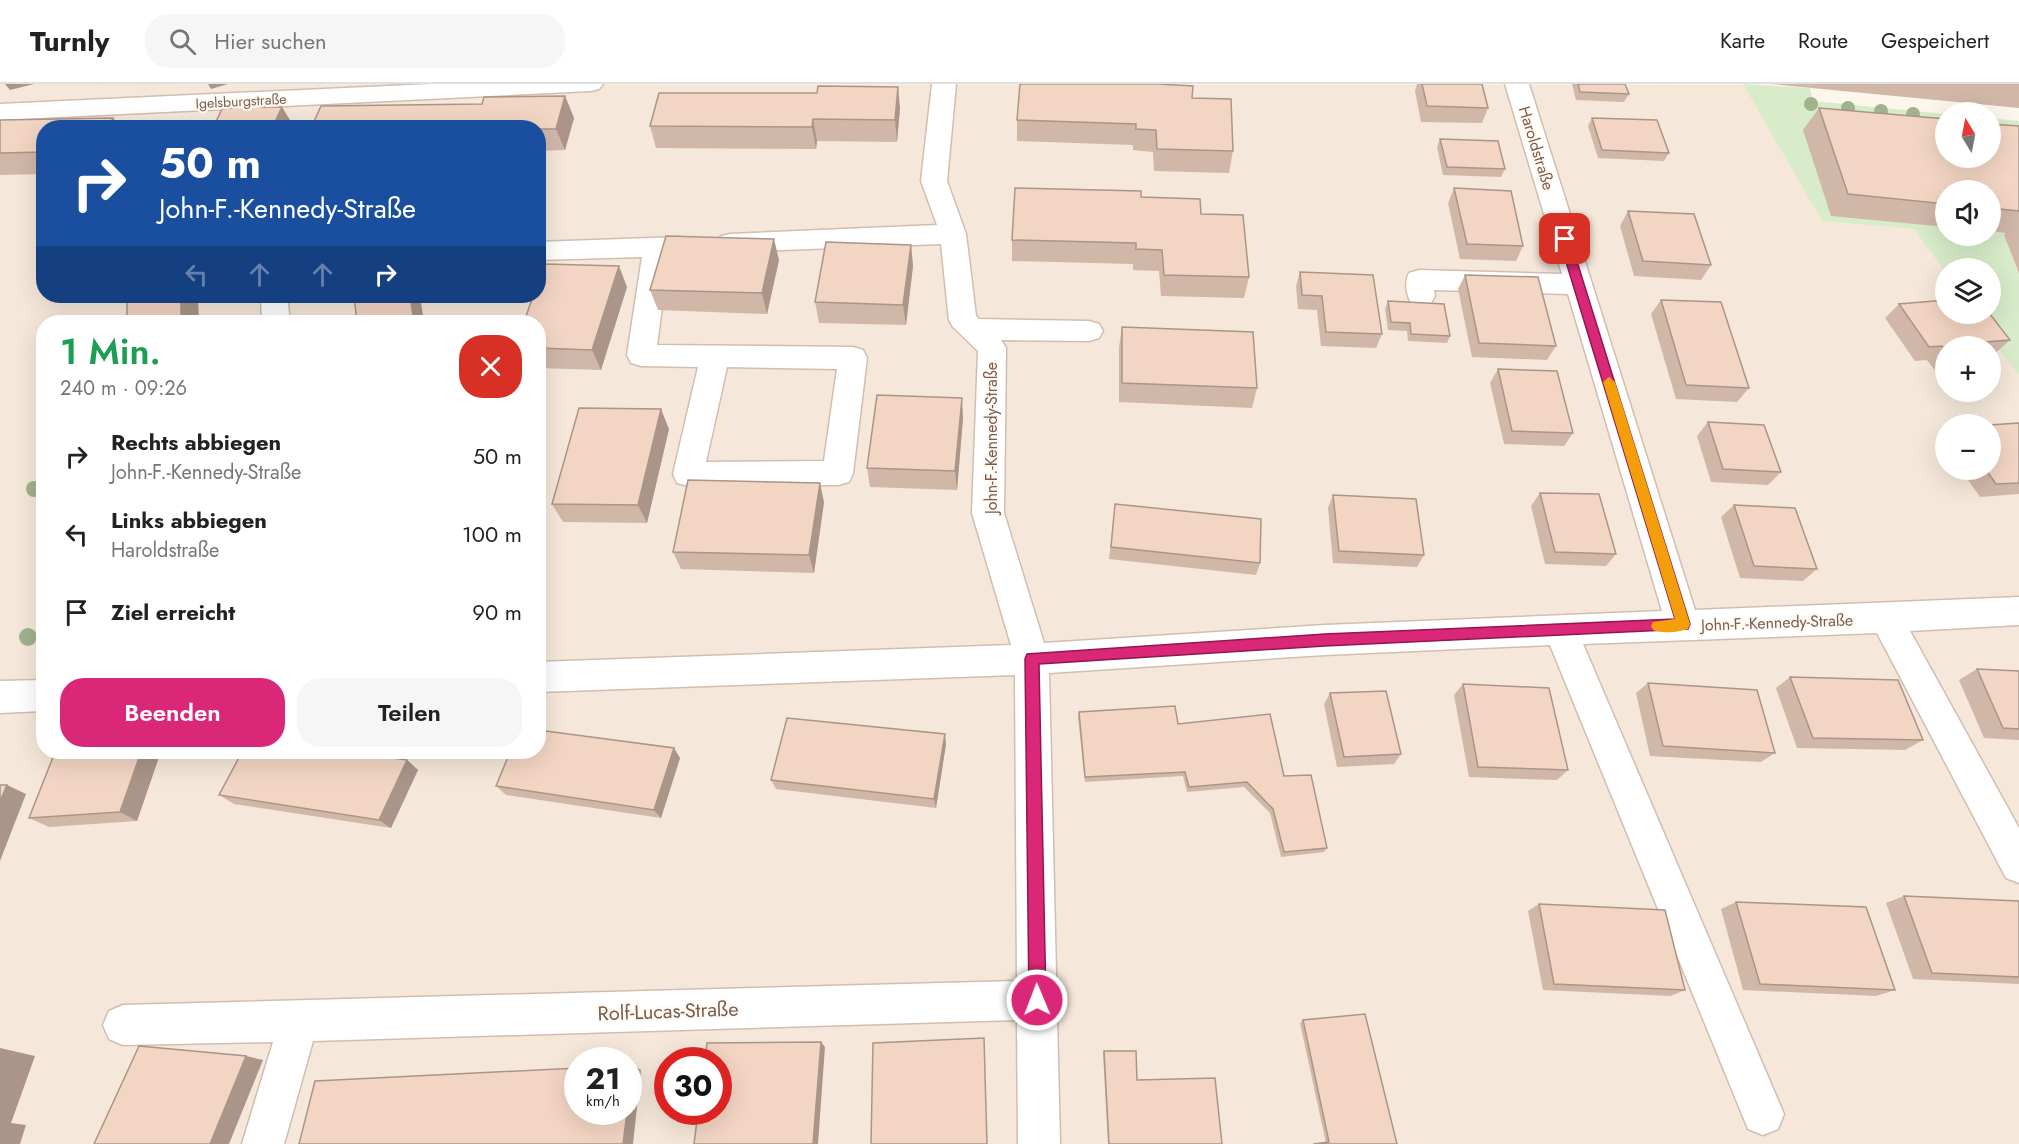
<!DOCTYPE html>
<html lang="de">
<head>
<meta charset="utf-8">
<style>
  :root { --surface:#fff; --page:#f6f6f6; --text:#222; --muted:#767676; --line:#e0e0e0; --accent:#db2777 }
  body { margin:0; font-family:Jost,sans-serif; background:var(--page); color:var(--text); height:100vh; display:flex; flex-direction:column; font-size:22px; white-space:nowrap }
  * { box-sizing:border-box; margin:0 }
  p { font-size:20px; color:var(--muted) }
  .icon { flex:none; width:33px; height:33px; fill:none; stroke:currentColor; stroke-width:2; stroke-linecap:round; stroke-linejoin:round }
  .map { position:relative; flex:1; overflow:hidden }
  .sheet { position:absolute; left:36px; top:231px; width:510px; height:444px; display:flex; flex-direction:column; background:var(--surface); border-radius:24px; box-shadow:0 6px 24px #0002 }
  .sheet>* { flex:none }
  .top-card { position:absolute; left:36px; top:36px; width:510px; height:183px; border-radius:24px; box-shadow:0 6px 24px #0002; background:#1a4fa0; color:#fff; overflow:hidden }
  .needle { width:39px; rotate:350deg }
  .fabs { position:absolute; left:1935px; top:18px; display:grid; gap:12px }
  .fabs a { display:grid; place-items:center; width:66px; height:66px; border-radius:50%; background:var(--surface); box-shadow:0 6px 24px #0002; font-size:30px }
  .speed { position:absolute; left:564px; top:963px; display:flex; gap:12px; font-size:30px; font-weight:700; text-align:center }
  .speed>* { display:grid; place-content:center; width:78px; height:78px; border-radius:50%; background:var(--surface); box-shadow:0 6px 24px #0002; line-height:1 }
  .speed small { font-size:15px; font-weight:400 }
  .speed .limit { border:9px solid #d22; background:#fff; color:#111 }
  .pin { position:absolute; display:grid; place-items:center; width:51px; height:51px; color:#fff; margin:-26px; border-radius:12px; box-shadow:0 3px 9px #0006 }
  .me { position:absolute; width:66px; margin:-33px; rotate:359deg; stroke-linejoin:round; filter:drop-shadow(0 0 4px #0008) }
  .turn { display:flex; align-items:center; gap:21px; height:126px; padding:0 24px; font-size:27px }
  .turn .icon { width:78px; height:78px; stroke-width:2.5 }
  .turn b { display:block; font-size:42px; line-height:51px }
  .lanes { display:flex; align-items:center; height:57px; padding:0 24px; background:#0003; justify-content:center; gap:30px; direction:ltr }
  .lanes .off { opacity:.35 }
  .round { display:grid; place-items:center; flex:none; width:63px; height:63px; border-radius:24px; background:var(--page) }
  .summary { display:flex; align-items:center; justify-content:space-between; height:102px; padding:0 24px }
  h1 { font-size:36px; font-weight:600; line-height:45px; color:#1e9e55 }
  .primary-button { display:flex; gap:12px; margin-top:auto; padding:12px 24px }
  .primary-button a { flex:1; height:69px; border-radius:24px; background:var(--accent); color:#fff; font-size:24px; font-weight:600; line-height:69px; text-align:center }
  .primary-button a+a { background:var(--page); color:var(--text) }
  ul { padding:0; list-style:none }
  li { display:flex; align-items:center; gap:18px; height:78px; padding:0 24px }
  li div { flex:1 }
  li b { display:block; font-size:22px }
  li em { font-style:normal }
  header { display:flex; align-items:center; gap:36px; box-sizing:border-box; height:84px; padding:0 30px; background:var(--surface); border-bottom:2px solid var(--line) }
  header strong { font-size:28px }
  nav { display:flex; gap:33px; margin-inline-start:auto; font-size:21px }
  .search { width:420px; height:54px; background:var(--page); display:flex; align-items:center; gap:15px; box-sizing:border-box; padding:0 21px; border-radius:24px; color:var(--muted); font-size:22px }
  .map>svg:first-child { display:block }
</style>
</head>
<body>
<header>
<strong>Turnly</strong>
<div class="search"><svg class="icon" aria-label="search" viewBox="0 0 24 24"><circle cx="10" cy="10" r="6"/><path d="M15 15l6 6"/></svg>Hier suchen</div>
<nav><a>Karte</a><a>Route</a><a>Gespeichert</a></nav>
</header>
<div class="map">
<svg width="2019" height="1060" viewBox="0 0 2019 1060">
  <rect width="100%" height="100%" fill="#fdf6ec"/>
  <!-- residential -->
  <path fill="#f5e8da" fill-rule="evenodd" d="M0 0 1746 1 1822 137 1914 145 1945 188 1946 230H1976L2019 288V1060H0ZM44 44H538V212H44ZM44 238H538V668H44ZM1946 262H1990V308H1946ZM1946 340H1990V386H1946ZM578 976H628V1028H578ZM668 976H718V1028H668Z"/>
  <!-- green -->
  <path fill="#d8ecc9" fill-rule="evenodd" d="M1743 0 1810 4 1813 17 1945 30 1946 74H1990L1991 34 2019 37V291L1971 230H1990V184H1946L1945 188 1914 145 1822 137ZM1946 106H1990V152H1946Z"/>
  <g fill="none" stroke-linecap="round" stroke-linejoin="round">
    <!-- minor casing -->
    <g stroke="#d1beb0" stroke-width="3">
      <path id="minor" d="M431 0H603L599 5 591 7 0 36V20Z
        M932 0H956L947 97 966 150 976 232 979 235 1089 237 1099 240 1103 247 1099 254 1089 257 1001 256 1006 264 1004 429 1044 559 1325 541 1662 527 1568 210 1434 206 1435 212 1431 219 1421 222 1411 219C1406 209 1404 199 1409 189L1419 186 1562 190 1505 0H1529L1695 526 2019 513V541L1910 547 2019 744V799L2006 794 1877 549 1583 560 1784 1030 1778 1045 1763 1051 1748 1045 1550 561 1325 571 1049 589 1060 1060H1018L1017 936 313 957 284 1060H242L273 958 123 961 109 955 103 941 109 927 123 921 1017 897 1015 591 538 608V578L1011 561 972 429 978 267 953 243 949 236 941 160 730 168 721 166 717 159 721 152 730 150 937 141 921 97Z
        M679 153 688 155 692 162 688 169 669 172 657 261 853 263 863 266 867 274 853 389 849 398 838 401 688 402 677 399 673 390 698 283 641 282 631 279 627 271 642 173 538 176V158ZM727 283 837 285 824 377 706 378Z
        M261 212H287L290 238H262Z
        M44 596V627L0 629V597Z"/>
    </g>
    <!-- minor -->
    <use href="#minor" fill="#fff" fill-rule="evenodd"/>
  </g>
  <!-- trees -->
  <g fill="#a0b28e">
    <circle cx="1811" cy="20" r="7"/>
    <circle cx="1848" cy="24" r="7"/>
    <circle cx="1881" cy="27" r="7"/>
    <circle cx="1913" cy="30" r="7"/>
    <circle cx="34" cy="405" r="8"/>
    <circle cx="28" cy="553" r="9"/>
  </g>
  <!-- wall -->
  <path fill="#d1b7a8" d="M1417 0H1482L1488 24 1482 39 1421 38 1415 7Z
    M1572 0H1625L1629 10 1624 18 1576 16Z
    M1771 0H2019V24Z
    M565 12 574 34 565 66 538 67V44L482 20Z
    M1192 14 1233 67 1229 89 1154 87 1153 68 1133 66V61L1017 57V36Z
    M900 24 897 58 817 57 816 65 656 64 650 42Z
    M1819 24 2019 42V189L2004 151 2006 149 1990 147V106H1946V143L1831 132 1803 46Z
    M113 34 118 40 44 44V90L0 91V36Z
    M1592 34 1669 69 1664 77 1598 74 1588 42Z
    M1440 55 1505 85 1501 93 1443 91 1437 63Z
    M1454 104 1523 162 1516 177 1460 175 1448 119Z
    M1141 113 1201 130 1249 193 1244 214 1161 212 1159 187 1133 186V180L1012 177V156Z
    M1628 127 1711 181 1701 196 1634 192 1620 142Z
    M911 161 913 182 906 241 819 239 815 218Z
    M779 176 767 230 658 226 650 206Z
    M1300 188 1382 250 1376 264 1321 262 1317 226 1298 225 1296 202Z
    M1465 191 1556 262 1547 276 1472 273 1458 205Z
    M627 203 601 286 538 284V238Z
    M1661 216 1749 304 1737 318 1676 315 1651 230Z
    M1388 217 1450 252 1447 259 1408 257 1407 247 1388 246 1385 225Z
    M1899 220 2010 256 1990 274V262H1946V287L1936 288 1927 276 1915 277 1885 234Z
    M1122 243 1257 304 1252 324 1119 318V263Z
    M1498 285 1573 349 1564 362 1504 360 1490 299Z
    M963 334 957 406 870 403 867 384Z
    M1708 338 1781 388 1768 401 1711 398 1697 352Z
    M2019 339V410L1980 413 1961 386H1990Z
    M669 345 647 439 563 438 552 420Z
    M1946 354V361L1942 357Z
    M1540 409 1616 470 1606 482 1545 480 1531 422Z
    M1333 411 1424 471 1417 483 1333 479 1328 424Z
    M824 418 814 489 681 485 673 468Z
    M1115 420 1260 479 1256 491 1109 475Z
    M1734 421 1817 485 1803 497 1740 494 1721 433Z
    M1977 585 2019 587V656L1984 654 1959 596Z
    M1790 593 1923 656 1905 666 1797 664 1776 604Z
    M1648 599 1775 669 1761 678 1650 672 1636 609Z
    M1463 600 1568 686 1557 696 1469 693 1454 611Z
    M1330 609 1401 670 1394 680 1337 683 1324 620Z
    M1079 628 1178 640 1284 692 1327 764 1324 768 1281 773 1270 729 1244 703 1187 708 1183 692 1085 698 1078 633Z
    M946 660 936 724 776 705 771 696Z
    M141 668H150L159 673 137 737 49 743 29 734Z
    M680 674 661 734 506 711 496 702Z
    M407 676 418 686 391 744 234 720 219 711Z
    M1904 812 2019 817V900L1913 895 1886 819Z
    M1736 818 1895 906 1876 912 1743 906 1721 825Z
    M1539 820 1685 906 1671 912 1543 906 1528 827Z
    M1303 936 1397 1060 1326 1059 1300 939Z
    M1104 967 1137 996 1222 1060H1108L1103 970Z"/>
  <!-- shaded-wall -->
  <path fill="#aa9588" d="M5 0H34L10 6Z
    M208 0H228L211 5Z
    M898 3 900 24 897 58 895 36Z
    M565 12 574 34 565 66 556 45Z
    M262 21 274 40 282 23 295 44H272L261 23Z
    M113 34 121 44 110 40Z
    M813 35 817 57 816 65 812 43Z
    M774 155 779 176 767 230 762 209Z
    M911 161 913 182 906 241 903 221Z
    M619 182 627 203 601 286 592 266Z
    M181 212H198L199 238H181Z
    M410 212H420L424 238H414Z
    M962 314 963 334 957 406 955 387Z
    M661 325 669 345 647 439 638 421Z
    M820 399 824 418 814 489 809 471Z
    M945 650 946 660 936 724 934 715Z
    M674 664 680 674 661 734 654 726Z
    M141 668H150L159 673 137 737 120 728Z
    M407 676 418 686 391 744 379 736Z
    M7 701 26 710 0 777V717Z
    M821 958 825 963 818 1060H813Z
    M0 964 35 972 11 1039 26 1041 20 1060H0Z
    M246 972 263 976 229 1060H210Z
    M633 981 641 986 633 1060H623L627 1028H628V1017Z"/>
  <!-- building -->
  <path fill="#f3d5c3" stroke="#aa9588" stroke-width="1.5" d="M1020 0H1158L1193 2 1192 14 1231 15 1233 67 1157 65 1156 46 1136 45V40L1017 36Z
    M1422 0H1482L1488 24 1427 22Z
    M1578 0H1625L1629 10 1580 8Z
    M818 2 898 3 895 36 813 35 812 43 650 42 659 9H817Z
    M565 12 556 45H538V44H311L321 22 482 20 484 13Z
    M262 21 261 23H282L272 44H213L222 25Z
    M1819 24 1946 35V74H1990V40L2019 42V127L1990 124V106H1946V120L1848 110Z
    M113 34 110 40 187 39 185 44H44V68L0 69V36Z
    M1592 34 1657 36 1669 69 1602 66Z
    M1440 55 1498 57 1505 85 1447 83Z
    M1015 104 1141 107V113L1200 115 1201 130 1243 131 1249 193 1164 191 1162 166 1136 165V159L1012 156Z
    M1454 104 1511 107 1523 162 1467 160Z
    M1628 127 1694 130 1711 181 1643 177Z
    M666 152 774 155 762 209 650 206Z
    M826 158 911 161 903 221 815 218Z
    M545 180 619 182 592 266 538 264V238H524L533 212H538V197Z
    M1300 188 1373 191 1382 250 1326 248 1322 212 1302 211Z
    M1465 191 1538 193 1556 262 1479 259Z
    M127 212H181V238H127Z
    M354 212H410L414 238H357Z
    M1661 216 1721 218 1749 304 1686 301Z
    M1946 216V230H1990L2010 256 1986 258 1989 262H1946V267L1942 262 1929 263 1899 220Z
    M1388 217 1444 220 1450 252 1411 250 1410 239 1391 238Z
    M1122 243 1253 248 1257 304 1122 299Z
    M1990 264 1995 270 1990 271Z
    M1498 285 1557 287 1573 349 1512 347Z
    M877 311 962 314 955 387 867 384Z
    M579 324 661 325 638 421 552 420Z
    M1708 338 1764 341 1781 388 1723 385Z
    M2019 339V399L1996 400 1986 386H1990V341Z
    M688 396 820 399 809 471 673 468Z
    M1540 409 1599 410 1616 470 1555 468Z
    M1333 411 1416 415 1424 471 1339 467Z
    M1115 420 1261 435 1260 479 1111 463Z
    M1734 421 1795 424 1817 485 1754 482Z
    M1977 585 2019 587V645L2003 644Z
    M1790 593 1898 596 1923 656 1813 654Z
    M1648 599 1757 606 1775 669 1663 662Z
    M1463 600 1549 604 1568 686 1478 683Z
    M1386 607 1401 670 1344 673 1330 609Z
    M1175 622 1178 640 1270 630 1284 692 1311 691 1327 764 1284 768 1273 725 1247 698 1189 703 1185 688 1085 693 1079 628Z
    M787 634 945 650 934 715 771 696Z
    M538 646 674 664 654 726 496 702 510 668H538Z
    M55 668H141L120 728 29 734Z
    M242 668H350L407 676 379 736 219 711Z
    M0 701H7L0 717Z
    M1904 812 2019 817V893L1932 889Z
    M1736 818 1866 823 1895 906 1760 900Z
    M1539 820 1665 826 1685 906 1554 900Z
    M1365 930 1397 1060H1313L1329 1058 1303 936Z
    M984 954 987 1060H871L873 959Z
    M821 958 813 1060H694L698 1028H718V976H705L707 959Z
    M139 962 246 972 210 1060H94Z
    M1104 967H1136L1137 996 1215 994 1222 1060H1109Z
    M633 981 628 1017V982Z
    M578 984V1028H627L623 1060H299L315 997Z"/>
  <!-- route -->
  <path fill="#db2777" stroke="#8e194d" stroke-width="1.5" d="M1565 152 1570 155 1690 540 1688 545 1325 562 1039 580 1046 916 1043 922 1037 925 1032 922 1029 916 1025 575 1027 570 1325 550 1675 535 1559 155Z"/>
  <!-- slow -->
  <path fill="#f59e0b" d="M1609 293 1615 298 1690 540 1688 545C1679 548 1663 550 1653 546L1651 542 1653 538 1675 535 1603 298Z"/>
  <g text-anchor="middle" stroke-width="4.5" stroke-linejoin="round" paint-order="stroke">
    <!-- far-street labels -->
    <g font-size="14" fill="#7a5c4d" stroke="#fffaf3">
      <text transform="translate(241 17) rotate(-3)" y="5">Igelsburgstraße</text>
    </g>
    <!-- street labels -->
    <g font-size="16" fill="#7a5c4d" stroke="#fffaf3">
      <text transform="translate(1537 64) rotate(73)" y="6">Haroldstraße</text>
      <text transform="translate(991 354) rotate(-90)" y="6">John-F.-Kennedy-Straße</text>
      <text transform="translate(1777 538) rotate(-2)" y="6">John-F.-Kennedy-Straße</text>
    </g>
    <!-- near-street labels -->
    <g font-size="20" fill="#7a5c4d" stroke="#fffaf3">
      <text transform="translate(668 927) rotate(-2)" y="7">Rolf-Lucas-Straße</text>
    </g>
  </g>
</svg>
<div class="fabs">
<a><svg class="needle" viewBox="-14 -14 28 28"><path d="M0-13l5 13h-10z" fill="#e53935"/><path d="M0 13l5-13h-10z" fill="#767676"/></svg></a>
<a><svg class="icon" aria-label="sound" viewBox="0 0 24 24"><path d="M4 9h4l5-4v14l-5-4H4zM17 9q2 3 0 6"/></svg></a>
<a><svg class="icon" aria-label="layers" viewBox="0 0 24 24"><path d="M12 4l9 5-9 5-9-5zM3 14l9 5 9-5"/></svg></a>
<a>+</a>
<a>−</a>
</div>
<div class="speed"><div>21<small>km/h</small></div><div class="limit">30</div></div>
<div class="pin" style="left:1565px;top:155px;background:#d93025"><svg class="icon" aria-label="arrive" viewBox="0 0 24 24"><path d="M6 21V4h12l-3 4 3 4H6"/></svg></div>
<svg class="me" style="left:1037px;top:916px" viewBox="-20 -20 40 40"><circle r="17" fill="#db2777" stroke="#fff" stroke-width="3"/><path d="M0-11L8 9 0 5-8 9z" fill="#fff"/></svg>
<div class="top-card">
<div class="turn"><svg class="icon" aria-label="right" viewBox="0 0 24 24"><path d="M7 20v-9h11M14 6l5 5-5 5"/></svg><div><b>50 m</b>John-F.-Kennedy-Straße</div></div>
<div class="lanes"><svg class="icon off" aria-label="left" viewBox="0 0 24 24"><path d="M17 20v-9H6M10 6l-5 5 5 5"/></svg><svg class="icon off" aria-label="ahead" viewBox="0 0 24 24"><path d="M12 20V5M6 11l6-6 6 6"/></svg><svg class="icon off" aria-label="ahead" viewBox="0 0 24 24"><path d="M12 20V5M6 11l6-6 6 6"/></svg><svg class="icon" aria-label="right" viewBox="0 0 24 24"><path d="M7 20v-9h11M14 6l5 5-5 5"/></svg></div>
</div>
<section class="sheet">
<div class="summary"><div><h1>1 Min.</h1><p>240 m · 09:26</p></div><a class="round" style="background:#d93025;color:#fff"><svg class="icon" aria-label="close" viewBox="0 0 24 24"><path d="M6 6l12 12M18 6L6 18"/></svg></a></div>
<ul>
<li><svg class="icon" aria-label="right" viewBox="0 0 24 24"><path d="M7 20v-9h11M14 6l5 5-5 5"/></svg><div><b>Rechts abbiegen</b><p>John-F.-Kennedy-Straße</p></div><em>50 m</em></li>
<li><svg class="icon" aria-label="left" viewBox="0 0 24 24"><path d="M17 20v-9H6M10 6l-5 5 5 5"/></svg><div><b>Links abbiegen</b><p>Haroldstraße</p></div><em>100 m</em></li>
<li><svg class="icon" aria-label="arrive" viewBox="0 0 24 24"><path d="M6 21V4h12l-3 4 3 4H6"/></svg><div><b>Ziel erreicht</b></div><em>90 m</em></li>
</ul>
<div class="primary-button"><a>Beenden</a><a>Teilen</a></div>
</section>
</div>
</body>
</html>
